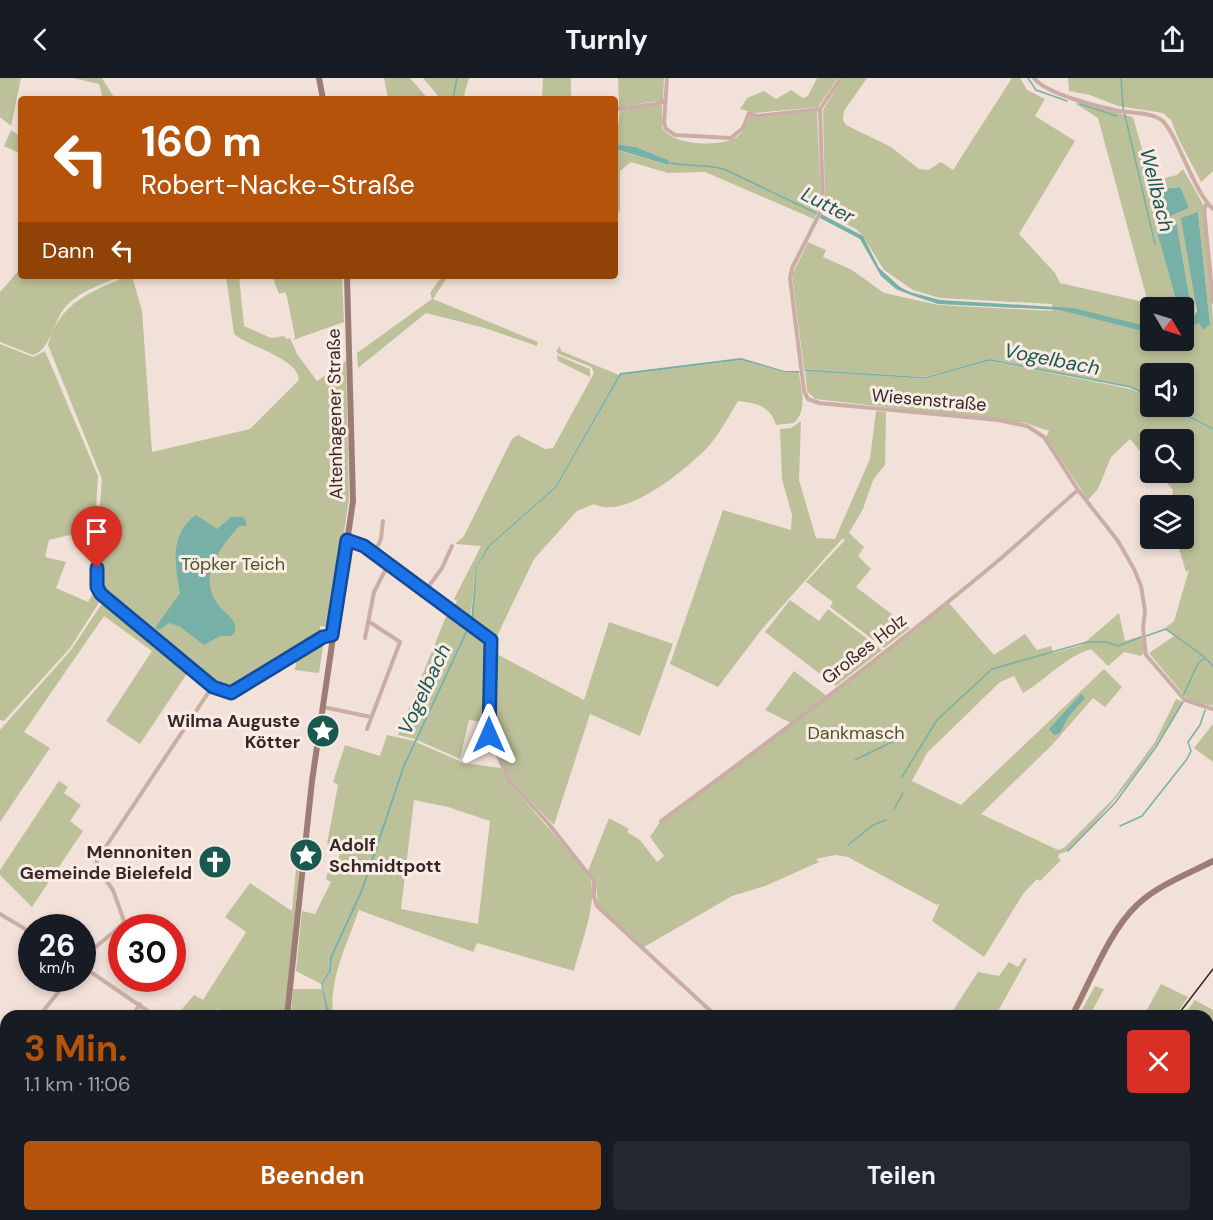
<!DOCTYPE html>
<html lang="de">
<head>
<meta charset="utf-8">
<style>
  :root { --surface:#171b24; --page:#242831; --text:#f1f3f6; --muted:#9ea1a6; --accent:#b45309 }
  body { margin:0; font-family:"DM Sans",sans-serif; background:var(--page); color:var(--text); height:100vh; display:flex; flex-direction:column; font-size:22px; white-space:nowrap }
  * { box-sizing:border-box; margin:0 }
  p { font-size:20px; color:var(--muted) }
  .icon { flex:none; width:33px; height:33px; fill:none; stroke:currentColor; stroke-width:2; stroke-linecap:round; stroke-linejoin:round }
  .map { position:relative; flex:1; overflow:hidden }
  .sheet { position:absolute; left:0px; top:932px; width:1214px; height:212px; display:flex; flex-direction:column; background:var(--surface); border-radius:18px 18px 0 0; box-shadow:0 3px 9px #0003 }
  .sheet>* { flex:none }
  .hud { position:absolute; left:18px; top:18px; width:600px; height:183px; border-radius:6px; box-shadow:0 3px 9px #0003; background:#b45309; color:#fff; overflow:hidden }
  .needle { width:39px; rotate:128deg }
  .controls { position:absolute; left:1140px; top:219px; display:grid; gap:12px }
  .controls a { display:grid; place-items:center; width:54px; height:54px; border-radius:6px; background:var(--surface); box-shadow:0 3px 9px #0003; font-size:30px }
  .speed { position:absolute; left:18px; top:836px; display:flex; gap:12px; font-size:30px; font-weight:700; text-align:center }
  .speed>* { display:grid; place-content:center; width:78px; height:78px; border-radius:50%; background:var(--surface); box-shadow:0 3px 9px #0003; line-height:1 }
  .speed small { font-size:15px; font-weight:400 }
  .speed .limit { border:9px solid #d22; background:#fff; color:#111 }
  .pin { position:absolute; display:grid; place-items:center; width:51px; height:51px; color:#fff; margin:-62px -26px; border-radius:50% 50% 50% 0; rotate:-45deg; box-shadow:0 0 6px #0007 }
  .pin .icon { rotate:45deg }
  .me { position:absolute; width:66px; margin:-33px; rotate:0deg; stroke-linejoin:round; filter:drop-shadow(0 0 4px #0008) }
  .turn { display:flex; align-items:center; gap:21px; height:126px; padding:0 24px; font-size:27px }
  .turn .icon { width:78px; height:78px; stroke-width:2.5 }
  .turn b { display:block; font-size:42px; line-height:51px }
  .then { display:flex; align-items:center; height:57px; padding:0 24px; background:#0003; gap:12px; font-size:22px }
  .round { display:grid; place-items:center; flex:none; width:63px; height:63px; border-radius:6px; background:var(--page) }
  .head { display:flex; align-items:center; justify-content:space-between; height:102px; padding:0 24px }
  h1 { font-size:36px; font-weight:700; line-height:45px; color:var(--accent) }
  .button { display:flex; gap:12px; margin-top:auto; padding:12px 24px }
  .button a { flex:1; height:69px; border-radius:6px; background:var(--accent); color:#fff; font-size:24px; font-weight:700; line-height:69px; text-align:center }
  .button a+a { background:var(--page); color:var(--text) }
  header { display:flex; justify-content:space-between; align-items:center; height:78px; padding:0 24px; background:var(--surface); font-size:27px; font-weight:700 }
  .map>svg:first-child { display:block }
</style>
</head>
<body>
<header><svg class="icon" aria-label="back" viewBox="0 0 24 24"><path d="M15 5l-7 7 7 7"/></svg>Turnly<svg class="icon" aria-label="share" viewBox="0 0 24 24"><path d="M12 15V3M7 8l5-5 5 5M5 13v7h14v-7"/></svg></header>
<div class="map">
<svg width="1213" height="1142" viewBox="0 0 1213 1142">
  <rect width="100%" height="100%" fill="#f2e1d9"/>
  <!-- green -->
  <path fill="#bcc199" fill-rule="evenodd" d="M0 0H21L11 48 0 39Z
    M73 0H102L115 21H103L99 6Z
    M384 0H410L428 21H388Z
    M423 0H469L463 21H441Z
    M543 0H571V21H542Z
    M618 0H664L663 22 619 29Z
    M817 0H838L818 29 755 35 740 31 747 20 764 13 776 21 791 12 803 20 808 18Z
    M843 0H867L844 33 843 42 846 47 891 69 919 91 928 92 941 84 953 92 1012 0H1020L1027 12 1045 21 1035 38 1075 63 1019 156 1055 195 1060 205 1148 225 1098 40 1076 26 1078 24 1133 39 1151 103 1177 97 1183 91 1203 126 1213 240V351L1170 329 1184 328V296H1150V318L1130 309 990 282 924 299 804 291 792 197 808 164 826 172 823 179 852 192 884 215 939 227 1053 233 1052 226 940 220 913 212 884 192 863 158 856 151 823 134 825 128 823 32ZM1178 109 1189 130 1166 140 1155 112ZM1198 134 1210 246 1184 243V262H1150V230L1178 229 1156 151 1176 142 1192 235 1195 237Z
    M1068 0H1213V93L1201 104 1179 62 1171 42 1163 35 1118 28 1090 17 1069 13Z
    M662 25V49C671 68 723 70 738 58 744 53 747 45 750 37L757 40 817 33 821 126 814 141 705 94 668 95 631 84 620 93V132L615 139 617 72 667 87 668 82 636 69 616 66 620 33Z
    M11 52 21 59V76L4 68Z
    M21 190V198H122C101 207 74 214 61 235 53 249 48 273 33 277L0 264V214Z
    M128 198H132L142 233 152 374 250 351 299 302C298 280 249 269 234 256L226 198H239L244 248 271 260 284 258 286 261 290 260 297 276 317 303 346 283 349 421 330 549 320 548 321 557 241 608 229 612 218 609 100 511 97 463 102 401 48 267C60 224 90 214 128 198Z
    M272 198H342L344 244 293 262 295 259 287 219 285 214 279 216Z
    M442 198H448L433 221 538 264 537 268 485 250 426 235 358 290 357 275 432 221 430 215Z
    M0 266 33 279 45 273 98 398 95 451 49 462 45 479 66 484 56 510 88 524 93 515 102 520 70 570 4 643 0 642Z
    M560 268 561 273 619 297 555 409 487 470 476 489 470 544 450 528 454 529 457 523 454 521 481 468 455 466 464 458 512 361 518 357 545 371 553 370 594 295 591 289 559 276 556 273Z
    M557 277 590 291V299L558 283Z
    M741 282 784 294 799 295C801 312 808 331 794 345L776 347C770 328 757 325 738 323 729 338 719 357 707 370 686 391 625 443 594 426L577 433 534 481 496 560 492 562 471 545 477 489 490 468 556 410 621 297Z
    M989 283 1131 311 1150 320V328L1167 329 1213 352V628L1188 622 1149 575 1174 558 1164 551 1174 543 1189 492 1186 494 1176 461 1184 460V428L1171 427 1173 412 1158 395 1184 394V362H1150V385L1130 361 1111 379 1098 411 1088 422 1046 359 1049 353 1026 345 815 321 807 313 805 292 925 301Z
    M876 333 886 334 885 387 873 402 863 431 849 455 864 469 858 478 871 491 856 509 910 550 884 570 830 529 833 524 806 504 845 462 842 461 762 551 718 609 670 586 723 432 791 452 792 437 782 401 780 351 791 350 801 343 799 402 816 460 835 461 870 381Z
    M105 521 190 591 140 666 106 643 152 573 104 538 24 654 50 670 0 744V652L71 572Z
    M790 522 819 543 828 531 882 572 836 608 765 554Z
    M949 525 994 577 1025 556 1037 572 1051 568 1053 575 1082 567 1119 535 1125 563 1142 558 1144 575 1141 578 1124 574 1108 588 1091 571C1065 579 1047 601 1023 615L1014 598 1000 604 927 675 912 703 961 727 1104 591 1122 609 1105 629 1093 620 1052 667 981 736 1058 772 1064 770 1113 721 1155 664 1176 621 1183 624C1148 683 1116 724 1068 773L1059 776 1058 780 1061 782 1040 803 1037 801 1023 816 984 879 932 843 940 825 937 827 848 779 835 777 816 781 819 784 765 808 732 818 644 869 598 827 596 807 588 793 609 740 629 751 627 754 640 762 657 784 664 778 650 759 660 744 793 646 765 632 794 593 828 619Z
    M449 531 470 545 415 661 398 657Z
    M609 544 673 566 640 658 590 636 554 747 510 703 495 667 506 664 505 659 492 662 489 653 493 574 584 622Z
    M471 546 491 565 487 645 469 642 460 681 417 662Z
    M324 561 319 595 295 592 297 579Z
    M1213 646V684L1194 670Z
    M387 657 414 663 403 687 361 813 330 879 329 893 321 906 296 893 302 833 315 836 331 804 326 801 331 783 337 784 342 771 327 766 338 707 333 704 345 667 380 678Z
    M416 664 464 685 501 690 508 704 587 794C602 817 580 867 574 893L477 865 473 874 359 832C347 866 329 901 333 937H329L322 907 331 893 332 880 363 813 405 688ZM414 722 448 729 490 743 478 846 401 831Z
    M59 703 68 709 64 715 81 727 70 743 83 753 32 829 0 797V792Z
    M297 780 300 784 285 937H228L217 931 209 937 176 938 194 917 203 922 246 854 225 839 250 805 292 833Z
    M1024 880 1027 881 996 937H950L978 894 999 898 1009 884 1018 889Z
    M1161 906 1188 919 1176 937H1144Z
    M1095 908 1104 911 1090 937H1079Z
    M293 911H322L327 937 291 938Z
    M1195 922 1213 932V944L1208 961V938L1184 937Z
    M63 1137H81L78 1141 84 1137H134L139 1142H62L60 1140Z
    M827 1137H883L887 1142H822Z
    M1078 1137H1197L1193 1142H1076Z"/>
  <!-- water -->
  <path fill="#77b0a7" d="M615 66 636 69 668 82V87L615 71Z
    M1180 109 1189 130 1166 140 1161 136 1155 112Z
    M1198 134 1210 246 1203 252 1199 245 1191 248 1184 243V230L1178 229 1156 151 1176 142 1192 235 1195 237 1197 233 1181 140Z
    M821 136 863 158 879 190 900 209 910 214 940 222 1073 230 1150 249V255L1060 232 938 226 911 217 896 211 881 198 860 161 820 140Z
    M741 280 785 293H799V295L784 294 741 282 621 297 556 410 490 468 477 489 473 542 405 688 363 813 332 880 331 893 322 907 329 934 327 937 321 906 329 893 330 879 361 812 403 687 471 542 476 489 488 468 555 409 620 295Z
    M196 437 217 451 231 439H243L246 443V448H239C218 472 195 502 222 531 229 539 237 542 235 554L231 558H220L204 567 179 548 169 545 159 552 155 550 180 515C175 487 169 456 196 437Z
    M1081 616 1085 620 1068 639 1060 655 1054 657 1049 651Z"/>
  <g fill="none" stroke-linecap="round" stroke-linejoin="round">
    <!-- stream -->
    <path stroke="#77b0a7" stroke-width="1.5" d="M1028 0 1036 12 1067 23
      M1121 0 1123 29 1155 166
      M453 21 457 0
      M1080 26 1117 38
      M667 84C687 90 706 85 726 92L818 136
      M805 292 925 300 989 282 1131 309 1150 319
      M1168 328 1213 351
      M1146 558 1166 551 1202 577 1213 588
      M1183 618 1198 585 1205 580
      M855 682 900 660
      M902 699 937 642 992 591 1087 564H1106L1118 568 1141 559
      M894 731 903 715
      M1120 748 1142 738 1187 681 1191 673 1188 664 1200 647 1205 632
      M848 767 873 747 886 742
      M1068 773 1115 725 1156 669 1183 624
      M1208 958 1213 943
      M370 1137 373 1142
      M1107 1142 1108 1137"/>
    <!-- minor -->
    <path stroke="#caaea5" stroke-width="4" d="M667 0 664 45 666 51 675 57 731 60 743 50 749 35 757 38 820 31
      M841 0 820 31 823 129 792 190 790 200 804 313 808 321 819 325 998 342 1027 348 1044 359 1078 412 1118 463 1134 491 1141 508 1145 533 1143 551 1146 577 1185 622 1213 631
      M1034 0C1046 16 1099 29 1119 33 1132 35 1148 34 1160 41 1175 49 1192 112 1213 131
      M617 31 655 26 666 22
      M1207 125 1204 131 1213 224
      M347 462 371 471 491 562 489 657 509 703 548 745 594 803V819L597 828 716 938
      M96 473 100 514 220 613 235 614 323 559 332 557
      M375 474 381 461 383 443
      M426 512 442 490 452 468
      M365 560 374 514 389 485
      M323 629 371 639
      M367 651 400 564 368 543
      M661 743C776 659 890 573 999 482 1026 459 1051 435 1078 412
      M0 836 32 855
      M82 882C92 869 120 852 124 843L113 812 96 789 97 782 212 609
      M82 888 155 938
      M39 938 70 900
      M132 938 140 926
      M0 977 6 971
      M0 1109 6 1101
      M326 1137 328 1142
      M885 1137 890 1142
      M964 1137 970 1142
      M243 1142 250 1137
      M952 1142 956 1137
      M1063 1142 1066 1137"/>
    <!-- secondary -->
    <path stroke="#9e7c76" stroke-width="6" d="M319 0 323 21
      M287 938 312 703 353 423 347 198
      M1072 938C1090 904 1110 852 1137 827 1158 807 1188 796 1213 783
      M399 1137 404 1142
      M919 1142 922 1137"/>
    <!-- tram -->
    <path stroke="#362826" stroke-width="1.5" d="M1177 938 1213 891
      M1072 1142 1074 1137"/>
  </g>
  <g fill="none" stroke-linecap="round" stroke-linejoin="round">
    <!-- route casing -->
    <g stroke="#114b97" stroke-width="15">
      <path id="route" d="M97 490V509L101 516 213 609 231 615 323 559 332 557 347 462 364 468 491 562 489 657"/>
    </g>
    <!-- route -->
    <use href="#route" stroke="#1a73e8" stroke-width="10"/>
  </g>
  <!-- icons -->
  <defs>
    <g id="sight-disc" transform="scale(1.725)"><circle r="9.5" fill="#1b5850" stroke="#faece5"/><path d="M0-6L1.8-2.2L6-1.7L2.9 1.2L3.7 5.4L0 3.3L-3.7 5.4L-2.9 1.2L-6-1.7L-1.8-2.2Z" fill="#fff"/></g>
    <g id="church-disc" transform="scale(1.725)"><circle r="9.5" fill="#1b5850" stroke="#faece5"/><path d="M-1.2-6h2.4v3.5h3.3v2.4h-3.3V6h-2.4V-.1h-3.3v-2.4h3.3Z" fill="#fff"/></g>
  </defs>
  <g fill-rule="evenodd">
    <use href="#sight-disc" x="323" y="653"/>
    <use href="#sight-disc" x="306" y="777"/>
    <use href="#church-disc" x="215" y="784"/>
  </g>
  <g text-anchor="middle" stroke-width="6" stroke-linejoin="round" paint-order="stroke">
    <!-- street labels -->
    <g font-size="18" fill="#362826" stroke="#faece5">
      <text transform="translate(929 322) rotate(5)" y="6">Wiesenstraße</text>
      <text transform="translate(335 336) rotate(-91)" y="6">Altenhagener Straße</text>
      <text transform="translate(864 571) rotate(-38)" y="6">Großes Holz</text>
    </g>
    <!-- park labels -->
    <g font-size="18" fill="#4e5529" stroke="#faece5">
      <text x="233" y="492">Töpker Teich</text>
      <text x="856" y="661">Dankmasch</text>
    </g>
    <!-- poi labels -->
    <g font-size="18" font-weight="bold" fill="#362826" stroke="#faece5" text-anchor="end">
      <text x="300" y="649">Wilma Auguste<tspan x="300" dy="21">Kötter</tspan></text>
      <text x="329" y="773" text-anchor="start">Adolf<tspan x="329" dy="21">Schmidtpott</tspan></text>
      <text x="192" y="780">Mennoniten<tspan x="192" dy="21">Gemeinde Bielefeld</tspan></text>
    </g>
    <!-- water labels -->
    <g font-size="20" font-style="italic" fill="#1b5850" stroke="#faece5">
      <text transform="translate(1157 112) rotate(76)" y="7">Wellbach</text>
      <text transform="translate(828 127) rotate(27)" y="7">Lutter</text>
      <text transform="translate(1052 281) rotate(11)" y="7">Vogelbach</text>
      <text transform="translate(424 611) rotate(-65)" y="7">Vogelbach</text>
    </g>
  </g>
</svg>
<div class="controls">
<a><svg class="needle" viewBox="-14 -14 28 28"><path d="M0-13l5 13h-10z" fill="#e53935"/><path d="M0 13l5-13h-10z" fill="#9ea1a6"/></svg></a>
<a><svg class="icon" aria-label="sound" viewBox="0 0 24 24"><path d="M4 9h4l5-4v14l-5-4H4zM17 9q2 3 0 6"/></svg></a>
<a><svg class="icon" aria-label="search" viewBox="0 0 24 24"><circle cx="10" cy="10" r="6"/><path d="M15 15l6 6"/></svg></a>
<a><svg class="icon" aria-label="layers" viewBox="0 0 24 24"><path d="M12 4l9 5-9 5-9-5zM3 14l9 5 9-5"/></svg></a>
</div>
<div class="speed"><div>26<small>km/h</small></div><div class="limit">30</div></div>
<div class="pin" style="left:97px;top:490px;background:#d93025"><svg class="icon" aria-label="arrive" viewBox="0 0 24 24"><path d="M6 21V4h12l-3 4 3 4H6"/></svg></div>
<svg class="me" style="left:489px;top:657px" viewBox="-20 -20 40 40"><path d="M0-17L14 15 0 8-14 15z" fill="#1a73e8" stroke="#fff" stroke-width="4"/></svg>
<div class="hud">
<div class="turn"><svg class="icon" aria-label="left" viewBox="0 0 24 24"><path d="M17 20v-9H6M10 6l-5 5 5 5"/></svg><div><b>160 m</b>Robert-Nacke-Straße</div></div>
<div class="then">Dann<svg class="icon" aria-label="left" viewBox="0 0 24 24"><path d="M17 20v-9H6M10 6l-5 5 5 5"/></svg></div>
</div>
<section class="sheet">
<div class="head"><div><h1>3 Min.</h1><p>1.1 km · 11:06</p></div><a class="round" style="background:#d93025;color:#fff"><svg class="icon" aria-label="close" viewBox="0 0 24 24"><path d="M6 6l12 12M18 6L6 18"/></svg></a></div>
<div class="button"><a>Beenden</a><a>Teilen</a></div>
</section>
</div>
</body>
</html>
